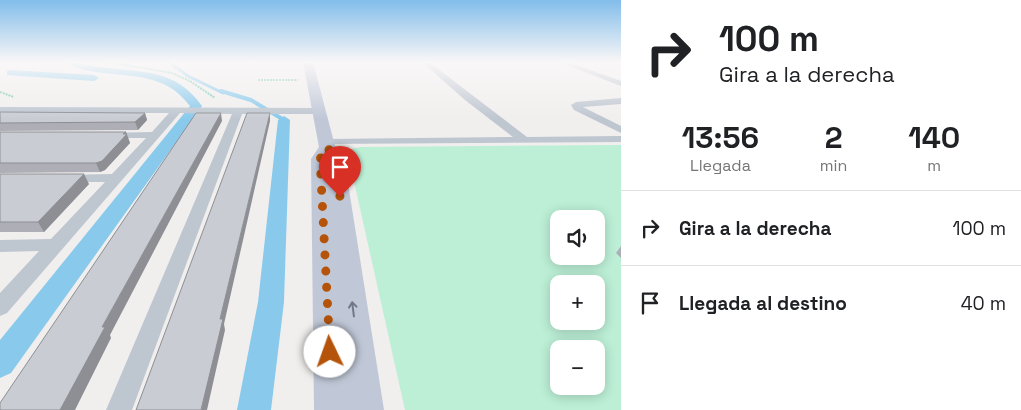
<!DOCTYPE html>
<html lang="es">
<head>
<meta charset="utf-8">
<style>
  :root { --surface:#fff; --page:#f2f2f2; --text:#202124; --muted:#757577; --line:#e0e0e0 }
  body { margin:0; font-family:"Space Grotesk",sans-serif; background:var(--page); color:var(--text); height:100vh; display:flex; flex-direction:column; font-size:19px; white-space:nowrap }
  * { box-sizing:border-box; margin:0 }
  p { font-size:16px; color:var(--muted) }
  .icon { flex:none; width:28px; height:28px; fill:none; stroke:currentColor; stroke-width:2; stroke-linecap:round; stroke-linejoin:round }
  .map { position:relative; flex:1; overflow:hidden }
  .side { display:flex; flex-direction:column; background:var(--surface); width:400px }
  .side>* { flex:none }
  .banner { background:#fff; color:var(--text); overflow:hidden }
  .fabs { position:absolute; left:550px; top:210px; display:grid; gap:10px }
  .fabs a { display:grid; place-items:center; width:55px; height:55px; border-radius:10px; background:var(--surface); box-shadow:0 2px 12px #0003; font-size:25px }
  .pin { position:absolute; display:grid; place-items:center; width:42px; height:42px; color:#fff; margin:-51px -21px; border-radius:50% 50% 50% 0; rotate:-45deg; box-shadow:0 0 5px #0007 }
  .pin .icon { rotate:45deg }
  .me { position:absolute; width:55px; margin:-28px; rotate:357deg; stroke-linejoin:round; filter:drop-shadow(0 0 4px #0008) }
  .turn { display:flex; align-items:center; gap:18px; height:105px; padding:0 15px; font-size:22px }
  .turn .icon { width:65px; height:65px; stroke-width:2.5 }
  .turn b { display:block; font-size:35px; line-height:42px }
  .eta { display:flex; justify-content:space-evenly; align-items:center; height:85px; text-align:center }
  .eta b { font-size:30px; font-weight:700; line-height:35px }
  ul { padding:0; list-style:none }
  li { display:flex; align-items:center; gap:15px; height:75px; padding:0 15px; border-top:1px solid var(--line) }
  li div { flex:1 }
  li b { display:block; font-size:19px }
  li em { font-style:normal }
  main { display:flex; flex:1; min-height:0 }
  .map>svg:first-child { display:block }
</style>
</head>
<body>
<main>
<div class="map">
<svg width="621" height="410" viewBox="0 0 621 410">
  <rect width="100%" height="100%" fill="#f1eeee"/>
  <!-- green -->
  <path fill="#bcefd6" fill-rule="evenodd" d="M621 145V410H405L347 150 360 147ZM559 219H596V256H559ZM559 284H596V321H559ZM559 349H596V386H559Z"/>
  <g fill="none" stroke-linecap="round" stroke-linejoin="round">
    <!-- stream-far1 -->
    <path stroke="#89caec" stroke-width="3" d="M169 62 188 76 223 93"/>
    <!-- stream -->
    <path stroke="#89caec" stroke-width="4" d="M221 91 251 100 284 120"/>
    <!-- canal -->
    <path fill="#89caec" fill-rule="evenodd" d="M66 62C78 62 88 66 100 67 142 73 175 68 202 106L11 373 0 378V340L190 106C164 71 129 78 91 71 83 70 72 67 66 62Z
      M10 70 94 75 99 78 94 81 7 75V71Z
      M284 116 290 120 284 302 271 410H237L258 302 278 120Z"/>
    <!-- path -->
    <path stroke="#74cdad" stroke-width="2" stroke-dasharray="2 1" stroke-linecap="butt" d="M109 62 172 73 190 81 215 98
      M258 80H298
      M0 92 14 97"/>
    <!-- street -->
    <path fill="#bec6d0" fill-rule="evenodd" d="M422 62H429L527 137 621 136V142L322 144 320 142 326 139 513 137 465 100Z
      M559 62H568L621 81V86Z
      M621 98V104L583 107 621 126V133L574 110 571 105 576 102Z
      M0 107 318 108 323 111 318 114H242L132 410H106L232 114 180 113 7 313 0 316V293L39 251 0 252V240L51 239 105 182H66L59 178 61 175 112 174 146 138H107L103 137V133L152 132 169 113H0Z"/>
    <!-- secondary -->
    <path fill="#c0c8d7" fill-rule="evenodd" d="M303 62H313L335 146 344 158 384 410H314L311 159 319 147Z"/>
  </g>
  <!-- wall -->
  <path fill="#aeafb6" d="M0 112 145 113 147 120 138 130 0 131Z
    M0 132H126L130 143 105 170 100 172 0 173Z
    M0 174 89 184 44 232H0Z
    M621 246V258L616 253Z"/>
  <!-- shaded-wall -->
  <path fill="#8d8f94" d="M145 113 147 120 138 130 135 122Z
    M221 113 222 121 110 335 111 338 75 410H60L102 327Z
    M270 113V121L224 324 225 330 207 410H201L220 319Z
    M126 132 130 143 105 170 100 172 96 163Z
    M84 174 89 184 44 232 38 222Z"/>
  <!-- building -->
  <path fill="#caccd4" stroke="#8d8f94" d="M0 112 145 113 135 122 0 123Z
    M196 113H221L102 327H105L60 410H0V403Z
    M247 113H270L220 319H223L201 410H136Z
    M0 132H126L123 134H127L102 161 96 163H0Z
    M0 174H84L38 222H0Z"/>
  <!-- one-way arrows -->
  <defs><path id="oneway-shaft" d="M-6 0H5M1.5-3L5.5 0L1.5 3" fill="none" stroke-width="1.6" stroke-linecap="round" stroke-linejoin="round" transform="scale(1.25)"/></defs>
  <use stroke="#717987" href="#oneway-shaft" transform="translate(353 309) rotate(-97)"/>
  <!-- sky -->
  <linearGradient id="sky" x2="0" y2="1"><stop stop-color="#82bdea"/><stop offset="0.52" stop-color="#f9f7f7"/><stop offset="1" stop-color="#f9f7f7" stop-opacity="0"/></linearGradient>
  <rect width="621" height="119" fill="url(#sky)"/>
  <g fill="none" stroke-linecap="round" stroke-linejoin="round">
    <!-- route -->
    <path stroke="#b45309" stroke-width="9" stroke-dasharray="0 16.2" d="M330 352 320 159 327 147 335 158 340 197"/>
  </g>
</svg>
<div class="fabs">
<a><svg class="icon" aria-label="sound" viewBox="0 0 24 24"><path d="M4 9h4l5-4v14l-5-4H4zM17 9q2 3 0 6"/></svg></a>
<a>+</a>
<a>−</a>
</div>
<div class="pin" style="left:340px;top:197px;background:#d93025"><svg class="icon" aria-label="arrive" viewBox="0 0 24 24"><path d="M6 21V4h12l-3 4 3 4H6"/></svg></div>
<svg class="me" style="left:330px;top:352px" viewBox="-20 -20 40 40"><circle r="19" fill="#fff"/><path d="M0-13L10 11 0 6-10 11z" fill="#b45309"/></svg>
</div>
<section class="side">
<div class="banner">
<div class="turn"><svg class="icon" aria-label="right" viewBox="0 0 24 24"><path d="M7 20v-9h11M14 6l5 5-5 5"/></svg><div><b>100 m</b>Gira a la derecha</div></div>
</div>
<div class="eta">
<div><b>13:56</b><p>Llegada</p></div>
<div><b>2</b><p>min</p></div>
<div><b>140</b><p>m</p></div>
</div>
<ul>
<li><svg class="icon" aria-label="right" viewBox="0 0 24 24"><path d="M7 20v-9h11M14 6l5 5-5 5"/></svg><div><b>Gira a la derecha</b></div><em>100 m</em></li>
<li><svg class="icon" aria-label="arrive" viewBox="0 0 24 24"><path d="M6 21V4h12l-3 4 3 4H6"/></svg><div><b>Llegada al destino</b></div><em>40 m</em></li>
</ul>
</section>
</main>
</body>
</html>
